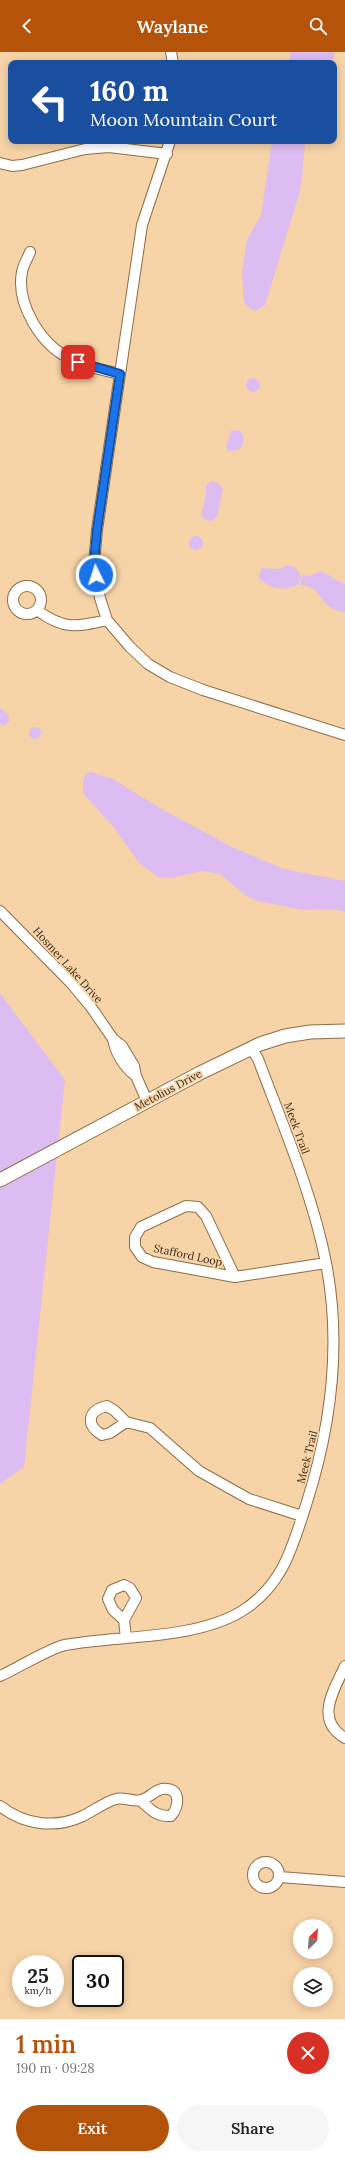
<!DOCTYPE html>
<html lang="en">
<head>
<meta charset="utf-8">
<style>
  :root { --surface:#fff; --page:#f6f6f6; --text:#222; --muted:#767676; --accent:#b45309 }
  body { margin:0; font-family:Lora,serif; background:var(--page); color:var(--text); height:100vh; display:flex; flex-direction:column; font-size:15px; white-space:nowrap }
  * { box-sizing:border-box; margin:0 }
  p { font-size:13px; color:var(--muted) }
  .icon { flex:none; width:22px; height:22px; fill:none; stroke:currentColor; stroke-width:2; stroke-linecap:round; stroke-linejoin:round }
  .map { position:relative; height:1967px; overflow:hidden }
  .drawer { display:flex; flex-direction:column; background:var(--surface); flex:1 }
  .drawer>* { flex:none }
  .banner { position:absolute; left:8px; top:8px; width:329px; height:84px; border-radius:8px; box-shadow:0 2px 10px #0003; background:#1a4fa0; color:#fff; overflow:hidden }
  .needle { width:26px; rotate:25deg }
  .tools { position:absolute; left:293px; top:1867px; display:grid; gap:8px }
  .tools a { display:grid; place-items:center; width:40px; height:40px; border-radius:50%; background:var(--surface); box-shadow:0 2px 10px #0003; font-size:20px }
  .speed { position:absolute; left:12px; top:1903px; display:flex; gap:8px; font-size:20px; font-weight:700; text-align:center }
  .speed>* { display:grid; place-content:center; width:52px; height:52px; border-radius:50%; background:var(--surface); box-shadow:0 2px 10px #0003; line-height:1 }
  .speed small { font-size:10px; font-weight:400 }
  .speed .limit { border:2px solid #111; border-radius:6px; background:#fff; color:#111 }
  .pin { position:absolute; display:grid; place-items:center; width:34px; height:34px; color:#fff; margin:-17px; border-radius:8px; box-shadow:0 2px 6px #0006 }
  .me { position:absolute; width:44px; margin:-22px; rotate:356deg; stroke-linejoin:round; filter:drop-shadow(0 0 3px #0008) }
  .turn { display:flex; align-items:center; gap:14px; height:84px; padding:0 16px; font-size:18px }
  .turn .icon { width:52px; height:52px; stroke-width:2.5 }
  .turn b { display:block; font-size:28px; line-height:34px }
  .round { display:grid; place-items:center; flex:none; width:42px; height:42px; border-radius:21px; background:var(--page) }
  .headline { display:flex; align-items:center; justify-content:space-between; height:68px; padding:0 16px }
  h1 { font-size:24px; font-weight:600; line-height:30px; color:var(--accent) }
  .button { display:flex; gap:8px; margin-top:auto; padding:8px 16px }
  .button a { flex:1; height:46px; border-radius:24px; background:var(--accent); color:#fff; font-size:16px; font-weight:600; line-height:46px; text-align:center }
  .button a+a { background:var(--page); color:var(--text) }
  header { display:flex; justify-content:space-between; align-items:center; height:52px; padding:0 16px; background:var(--accent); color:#fff; font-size:18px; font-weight:600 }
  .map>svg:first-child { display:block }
</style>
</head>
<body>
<header><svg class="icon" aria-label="back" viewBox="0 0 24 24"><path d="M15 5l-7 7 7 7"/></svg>Waylane<svg class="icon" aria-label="search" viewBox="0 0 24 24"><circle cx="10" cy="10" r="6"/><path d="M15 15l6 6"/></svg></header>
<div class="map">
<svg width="345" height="1967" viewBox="0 0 345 1967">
  <rect width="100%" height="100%" fill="#f7d4a8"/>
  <!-- green -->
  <path fill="#ddbcf1" d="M291 0H335L332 11H289Z
    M272 89H305L302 128 298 146 265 253 256 259 249 256 244 250 242 219 247 188 261 163Z
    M246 333a7 7 0 1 1 14 0a7 7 0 1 1-14 0Z
    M234 378 240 379 244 384 242 394 239 398 228 399 226 394 231 379Z
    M211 429 218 431 223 437 217 465 212 469 205 468 201 463 206 443V434Z
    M189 491a7 7 0 1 1 14 0a7 7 0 1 1-14 0Z
    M288 513 295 515 301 524 299 532C284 540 271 537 258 526L262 516 279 517Z
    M321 519C330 523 336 529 345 532V561C341 559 334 558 330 555 317 545 320 535 300 533L303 523 310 524Z
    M0 656 7 661 10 668 4 674 0 673Z
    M29 681a6 6 0 1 1 12 0a6 6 0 1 1-12 0Z
    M91 720 113 727 160 756 232 795 284 817 345 829V860L332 857 304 858 257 849 245 843 220 822 202 819 171 826 158 825 139 811 115 777 83 741V728L87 721Z
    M0 941 65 1028 24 1415 0 1432Z"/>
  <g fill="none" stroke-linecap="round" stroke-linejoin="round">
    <!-- minor casing -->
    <g stroke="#8d6d44" stroke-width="12">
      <path id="minor" d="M171 0 173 11
        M170 89 142 173 97 478 94 511 100 546 107 568 130 595 148 612 170 625 203 638 345 683
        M0 111 12 114 22 113 85 97 109 95 167 102
        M30 200C28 206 23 213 22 220 16 251 40 291 67 305 83 314 102 318 120 322
        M13 548a14 14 0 1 1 28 0a14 14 0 1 1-28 0Z
        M37 558C63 578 77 575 107 568
        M0 859 71 931 91 955 113 987 122 994 134 1014 136 1024 147 1049
        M113 987C116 1003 123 1014 136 1024
        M235 1225 206 1164 198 1155 186 1154 141 1175 135 1185V1195L142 1205 153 1210 235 1225 326 1211
        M126 1370 110 1381 102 1383C85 1373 88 1358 107 1354L115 1359 126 1370 150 1376 199 1419 249 1447 302 1464
        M124 1568 113 1558 108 1547 112 1538 124 1533 130 1536 136 1546 124 1568 126 1586
        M345 1614C334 1638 314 1668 345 1686
        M0 1624C16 1617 50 1596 65 1593 119 1583 195 1588 242 1559 283 1533 292 1496 306 1453 331 1375 342 1293 326 1211 313 1143 282 1071 258 1007L251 996
        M0 1754C24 1773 55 1777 83 1764 93 1759 105 1750 116 1747 124 1745 133 1750 141 1748 148 1747 155 1738 162 1737 181 1734 180 1754 171 1764 157 1765 151 1758 141 1749
        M253 1823a13 13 0 1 1 26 0a13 13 0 1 1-26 0Z
        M280 1825 345 1830"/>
    </g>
    <!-- tertiary casing -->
    <g stroke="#8d6d44" stroke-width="15">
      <path id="tertiary" d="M0 1128 200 1021 260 992 285 984 310 980 345 979"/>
    </g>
    <!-- minor -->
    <use href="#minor" stroke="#fff" stroke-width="10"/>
    <!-- tertiary -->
    <use href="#tertiary" stroke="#fff" stroke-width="13"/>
  </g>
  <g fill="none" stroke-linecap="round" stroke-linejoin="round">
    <!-- route casing -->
    <g stroke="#114b97" stroke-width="10">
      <path id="route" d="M78 310 120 322 97 478 94 511 96 523"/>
    </g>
    <!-- route -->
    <use href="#route" stroke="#1a73e8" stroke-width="7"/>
  </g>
  <g text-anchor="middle" stroke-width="3.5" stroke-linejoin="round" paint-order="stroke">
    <!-- street labels -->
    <g font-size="11" fill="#392b1a" stroke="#f7d4a8">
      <text transform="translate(68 913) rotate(48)" y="4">Hosmer Lake Drive</text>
      <text transform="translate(168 1038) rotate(-28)" y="4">Metolius Drive</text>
      <text transform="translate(297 1076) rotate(70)" y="4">Meek Trail</text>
      <text transform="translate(188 1203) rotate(12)" y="4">Stafford Loop</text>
      <text transform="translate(307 1405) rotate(-76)" y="4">Meek Trail</text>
    </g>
  </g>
</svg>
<div class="tools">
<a><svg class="needle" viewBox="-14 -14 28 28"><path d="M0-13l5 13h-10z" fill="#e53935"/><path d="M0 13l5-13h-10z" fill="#767676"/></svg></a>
<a><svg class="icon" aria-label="layers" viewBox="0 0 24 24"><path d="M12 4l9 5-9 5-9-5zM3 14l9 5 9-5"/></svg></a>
</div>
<div class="speed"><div>25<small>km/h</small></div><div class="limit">30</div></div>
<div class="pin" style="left:78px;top:310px;background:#d93025"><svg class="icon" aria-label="arrive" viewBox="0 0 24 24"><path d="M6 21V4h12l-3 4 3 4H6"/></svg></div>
<svg class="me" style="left:96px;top:523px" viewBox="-20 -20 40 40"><circle r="17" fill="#1a73e8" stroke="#fff" stroke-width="3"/><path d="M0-11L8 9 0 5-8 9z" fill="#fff"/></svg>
<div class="banner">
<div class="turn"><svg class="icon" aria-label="left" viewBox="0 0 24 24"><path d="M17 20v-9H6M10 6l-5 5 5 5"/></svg><div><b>160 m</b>Moon Mountain Court</div></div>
</div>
</div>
<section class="drawer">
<div class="headline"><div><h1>1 min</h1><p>190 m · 09:28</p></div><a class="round" style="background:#d93025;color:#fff"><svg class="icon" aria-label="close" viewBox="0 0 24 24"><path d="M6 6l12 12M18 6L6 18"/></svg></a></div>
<div class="button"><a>Exit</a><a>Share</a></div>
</section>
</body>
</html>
